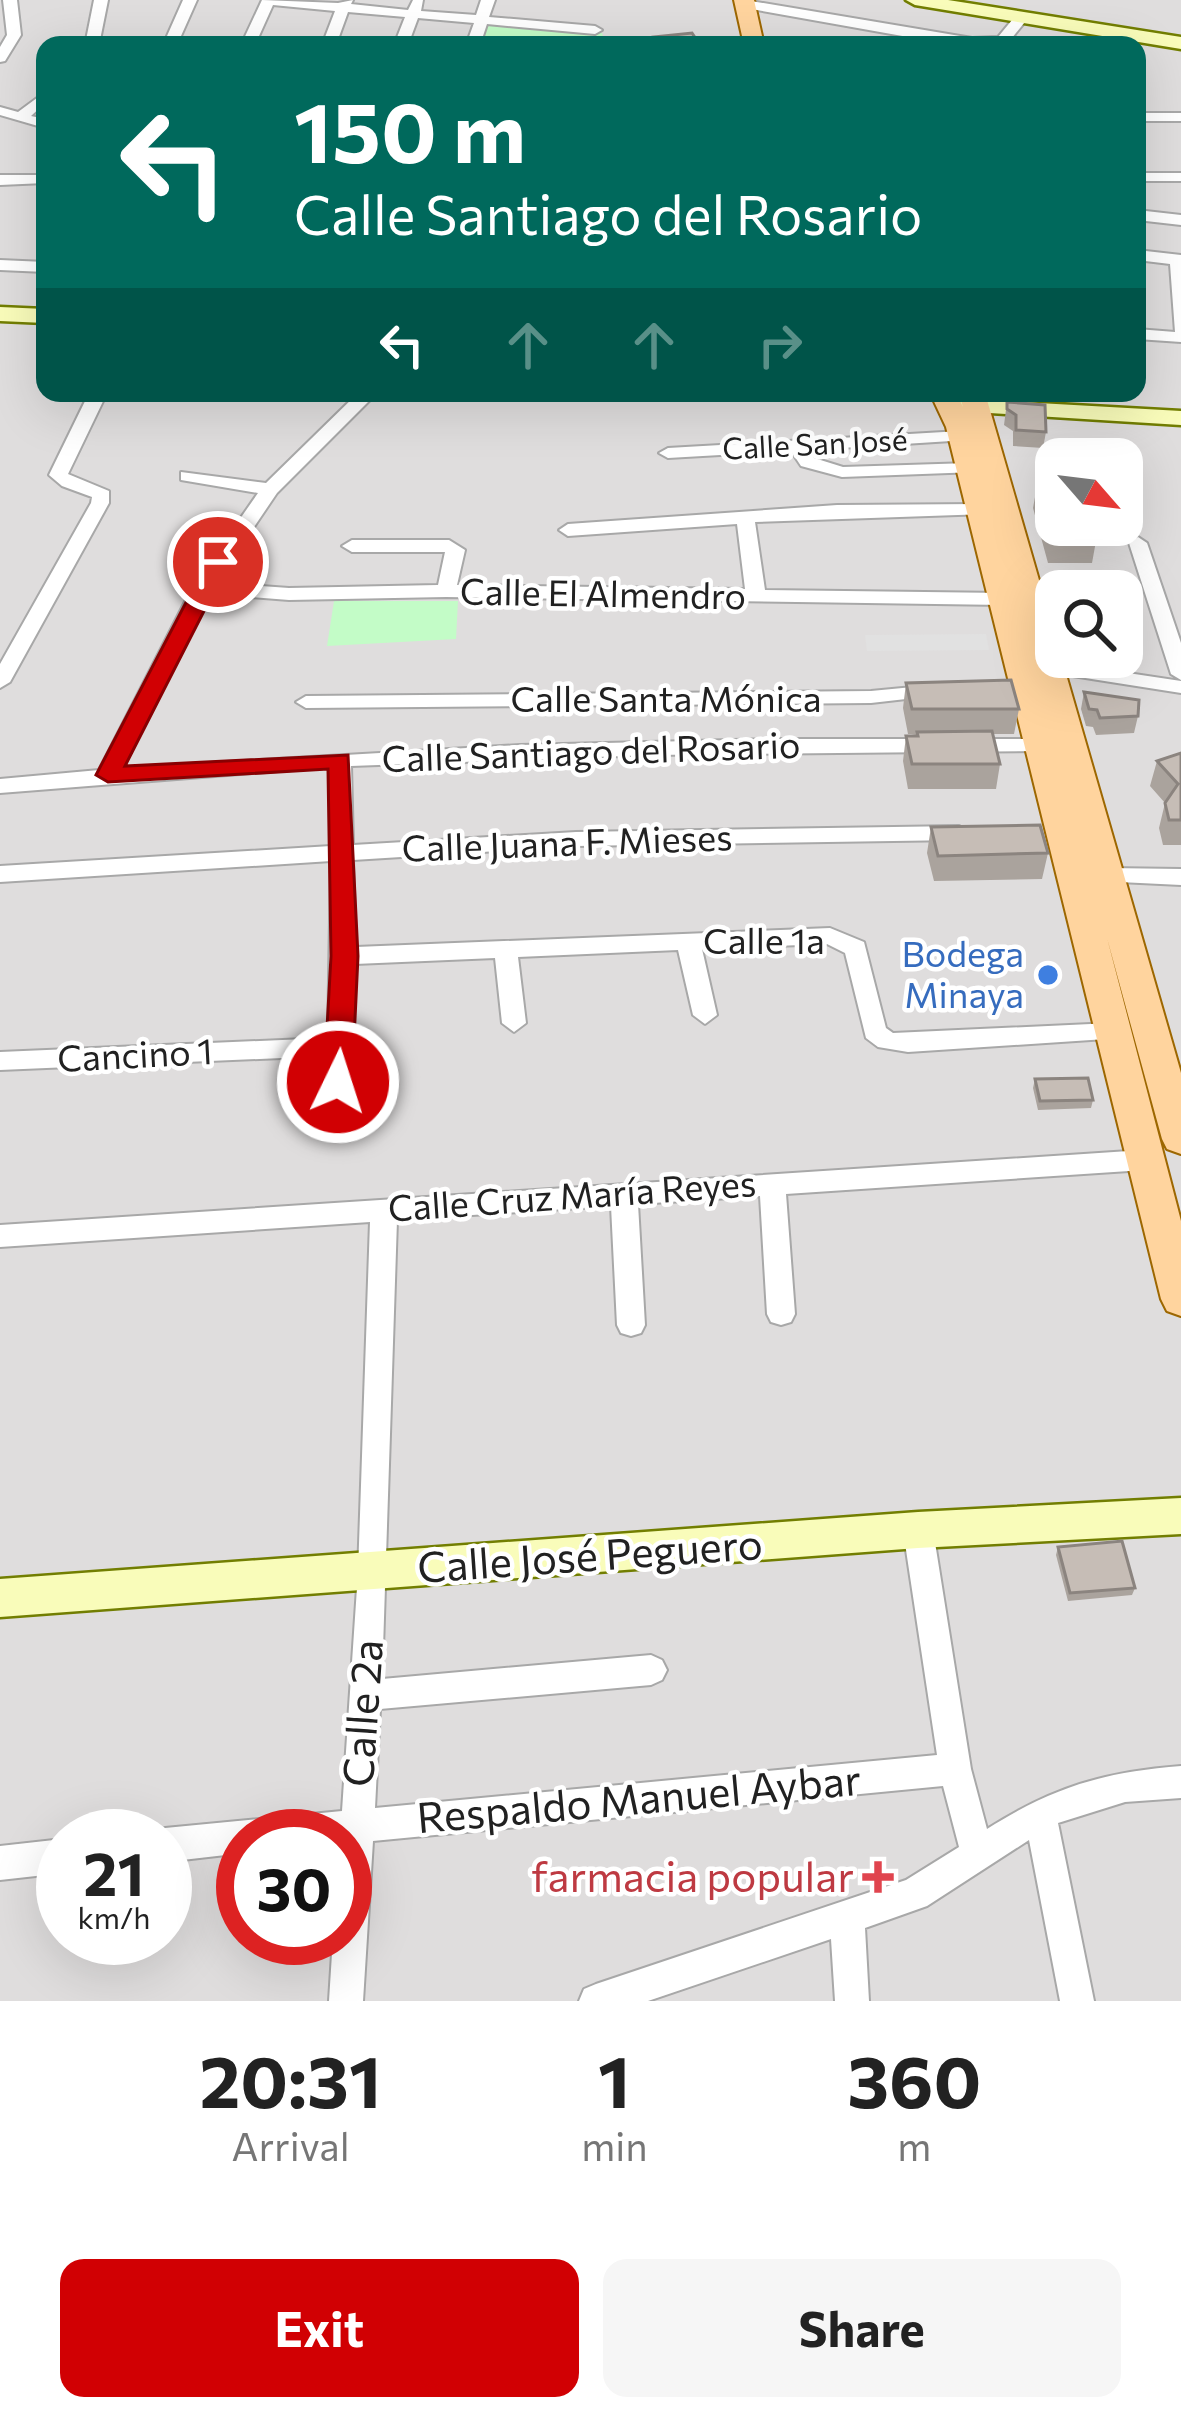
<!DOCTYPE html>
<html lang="en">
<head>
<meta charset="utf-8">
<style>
  :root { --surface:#fff; --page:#f6f6f6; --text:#222; --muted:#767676; --accent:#d10003 }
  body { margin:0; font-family:Commissioner,sans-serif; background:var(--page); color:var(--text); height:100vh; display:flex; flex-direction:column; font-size:45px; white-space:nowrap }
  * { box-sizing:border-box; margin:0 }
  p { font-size:39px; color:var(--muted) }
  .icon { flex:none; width:66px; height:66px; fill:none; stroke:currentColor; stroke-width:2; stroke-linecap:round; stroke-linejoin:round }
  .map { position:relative; height:2001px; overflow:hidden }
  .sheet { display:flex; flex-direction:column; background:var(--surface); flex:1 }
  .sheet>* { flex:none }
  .top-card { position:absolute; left:36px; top:36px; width:1110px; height:366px; border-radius:24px; box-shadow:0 12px 48px #0002; background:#00695c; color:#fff; overflow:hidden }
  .needle { width:78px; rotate:118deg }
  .tools { position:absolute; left:1035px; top:438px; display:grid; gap:24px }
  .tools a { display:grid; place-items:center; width:108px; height:108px; border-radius:24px; background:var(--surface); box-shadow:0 12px 48px #0002; font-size:60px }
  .speed { position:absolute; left:36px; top:1809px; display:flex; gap:24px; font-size:60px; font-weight:700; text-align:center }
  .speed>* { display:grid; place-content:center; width:156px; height:156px; border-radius:50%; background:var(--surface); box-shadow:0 12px 48px #0002; line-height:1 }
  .speed small { font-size:30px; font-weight:400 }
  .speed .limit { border:18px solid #d22; background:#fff; color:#111 }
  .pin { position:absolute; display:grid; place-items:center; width:102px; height:102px; color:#fff; margin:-51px; border:6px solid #fff; border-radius:50%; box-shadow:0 3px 12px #0007 }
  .me { position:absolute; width:132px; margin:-66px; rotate:4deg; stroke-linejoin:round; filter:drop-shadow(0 0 9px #0008) }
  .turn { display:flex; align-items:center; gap:42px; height:252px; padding:0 60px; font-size:54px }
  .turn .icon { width:156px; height:156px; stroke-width:2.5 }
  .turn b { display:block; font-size:84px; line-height:102px }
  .lanes { display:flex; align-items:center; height:114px; padding:0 60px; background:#0003; justify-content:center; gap:60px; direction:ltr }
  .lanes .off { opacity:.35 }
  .eta { display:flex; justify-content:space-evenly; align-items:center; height:204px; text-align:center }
  .eta b { font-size:72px; font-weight:700; line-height:84px }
  .cta { display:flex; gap:24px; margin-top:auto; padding:24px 60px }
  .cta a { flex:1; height:138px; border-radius:24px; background:var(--accent); color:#fff; font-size:48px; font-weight:700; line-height:138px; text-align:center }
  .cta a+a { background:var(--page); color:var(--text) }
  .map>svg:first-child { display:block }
</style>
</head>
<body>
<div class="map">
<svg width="1181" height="2001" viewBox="0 0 1181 2001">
  <rect width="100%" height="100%" fill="#f1eee7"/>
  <!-- residential -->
  <path fill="#dfdddd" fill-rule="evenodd" d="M0 0H1181V2001H0ZM45 45H1137V393H45ZM1056 459H1122V525H1056ZM1056 591H1122V657H1056ZM63 1836H165V1938H63ZM243 1836H345V1938H243Z"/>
  <!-- park -->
  <path fill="#c3fcc7" d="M485 22 602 33 606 45H479Z
    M334 601H458L456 639 327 646Z"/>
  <!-- parking -->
  <path fill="#e1e1e1" d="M986 634 989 650 867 651 865 635Z"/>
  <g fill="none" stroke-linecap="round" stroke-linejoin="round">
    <!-- street casing -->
    <g stroke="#a8a8a8" stroke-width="4">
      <path id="street" d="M3 0H17L21 35 5 61 0 62V47L7 35Z
        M94 0H108L99 45H85Z
        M183 0H197L177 45H163Z
        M262 0 338 3 353 0 351 4 408 10 413 0H423L421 11 476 15 481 0H495L489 17 595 26 602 30 595 34 487 24 480 45H466L474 23 418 18 408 45H394L405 17 348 12 336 45H322L335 11 273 5 255 45H241Z
        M745 0 972 38 998 37 1017 14 1029 17 1007 44 953 45 740 7 738 4Z
        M905 39 910 45H799L806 41Z
        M45 92V103L31 116 45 119V128L0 115V107L18 112Z
        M1137 113H1181V121H1137Z
        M1137 173H1181V181H1137Z
        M0 175H45V183L0 185Z
        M1137 210 1181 215V225L1137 220Z
        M1137 250 1181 255V342L1137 339V329L1175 332 1170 264 1137 260Z
        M0 260 45 262V272L0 270Z
        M89 393H107L68 474 109 491V503L10 682 0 688V664L91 503 92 497 62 486 49 475Z
        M358 393H377L277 493 216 583 289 588 438 585 445 552H352L342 546 352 540H449L465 550 457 585 745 589 737 524 568 536 559 530 568 524 837 505 980 504 987 506V514L755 522 765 590 1004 593 1014 599 1004 605 446 597 289 600 211 594 122 768 520 745 780 739H1047L1051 744 1040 751 650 755 351 766 353 845 576 832 959 826 970 833 959 840 576 846 353 860 356 947 830 928 864 942 886 1028 893 1033 1112 1023 1124 1032 1121 1038 908 1052 878 1047 866 1038 845 953 827 944 702 949 717 1015 705 1024 693 1015 678 950 518 957 526 1023 514 1032 502 1023 495 958 355 964 350 1082 347 1089H329L326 1082 327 1056 0 1070V1052L328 1038 331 861 0 882V866L331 846 329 767 0 793V779L99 770 192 588 258 493 181 480V472L266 483Z
        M961 431 967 432V440L809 450 814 458 843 467 970 463 976 464V472L842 477 801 466 791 451 668 458 659 453 668 448Z
        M1138 537 1147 543 1181 643V680L1171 674 1129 543Z
        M1035 659 1181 681V693L1028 669 1025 665Z
        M934 685 944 691 941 695 871 703 306 708 296 702 306 696 871 691Z
        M1107 868 1181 869V885L1099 881 1096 876 1099 871Z
        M1144 1150 1153 1153 1157 1160 1153 1167 1144 1170 786 1194 795 1314 791 1322 781 1325 771 1322 767 1314 760 1196 638 1204 645 1325 641 1333 631 1336 621 1333 617 1325 611 1206 397 1220 382 1679 651 1655 662 1660 667 1670 662 1680 651 1685 380 1709 375 1808 937 1755 903 1530 907 1521 918 1517 929 1521 933 1530 971 1769 987 1829C1053 1787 1104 1772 1181 1766V1798L1125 1802 1058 1823 1094 2001H1060L1029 1840 927 1906 865 1928 869 2001H835L831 1939 648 2001H579L584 1989 596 1984 906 1880 959 1847 943 1786 373 1841 363 2001H329L333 1938H345V1836H243V1853L165 1862V1836H152L165 1828 342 1811 358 1573 370 1222 0 1247V1225Z
        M63 1839V1873L0 1880V1846Z"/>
    </g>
    <!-- secondary casing -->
    <g stroke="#727e01" stroke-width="5">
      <path id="secondary" d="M906 0H948L1181 37V49L915 5Z
        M0 307 45 309V323L0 321Z
        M949 398 1181 411V425L941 410V400Z
        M1181 1498V1534L918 1548 0 1617V1579L918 1512Z"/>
    </g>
    <!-- primary casing -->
    <g stroke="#9d6700" stroke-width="4">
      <path id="primary" d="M734 0H754L764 45H744Z
        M930 393H956L963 407 959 393H985L1056 639V657H1061L1181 1073V1154L1167 1149 1162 1139 1107 938 1181 1221V1316L1167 1311 1161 1299 946 427Z"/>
    </g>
    <!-- street -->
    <use href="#street" fill="#fff" fill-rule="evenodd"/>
    <!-- secondary -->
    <use href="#secondary" fill="#f9fcba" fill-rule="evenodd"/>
    <!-- primary -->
    <use href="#primary" fill="#ffd49e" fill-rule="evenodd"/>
  </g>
  <!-- wall -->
  <path fill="#aaa39d" d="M1003 393H1051L1050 396Z
    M1007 402 1046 432 1043 448 1013 446V431L1004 425Z
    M1037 486 1096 541 1092 563H1048L1033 508Z
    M906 683 1019 709 1014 734H993L1000 764 996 789H908L903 761 906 736 916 734H908L903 708Z
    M1084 692 1138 716 1134 733 1096 735 1093 727 1086 726 1081 709Z
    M1181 753V845H1163L1159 828 1165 803 1150 786 1157 761Z
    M931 827 1048 853 1042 879 934 881 927 853Z
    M1035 1079 1093 1100 1091 1108 1038 1110 1033 1088Z
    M1058 1547 1135 1588 1132 1595 1068 1601 1056 1555Z"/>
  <!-- building -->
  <path fill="#c6bdb6" stroke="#8b847f" stroke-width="3" d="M692 33 700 45H660L654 37Z
    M1007 402 1045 405 1046 432 1016 430V415L1007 409Z
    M1037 486H1056V525H1091L1096 541H1052Z
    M1011 680 1019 709H912L906 683Z
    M1084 692 1139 700 1138 716 1100 718 1097 710 1089 709Z
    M992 731 1000 764H912L906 736H918L917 732Z
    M1181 753V820H1169L1165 803 1178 784 1157 761Z
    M1040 825 1048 853 938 856 931 827Z
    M1088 1078 1093 1100 1040 1101 1035 1079Z
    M1122 1541 1135 1588 1070 1593 1058 1547Z"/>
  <!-- route -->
  <path fill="#d10003" stroke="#880002" stroke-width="3" d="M218 555 229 562 125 766 348 755 358 956 352 1082 338 1093 324 1082 331 956 328 769 108 782 96 775 207 562Z"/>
  <!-- markers -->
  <circle fill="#3f7fe0" stroke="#fff" stroke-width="4.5" cx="1048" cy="975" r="12"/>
  <path fill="#e0444e" stroke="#fff" stroke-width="4.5" d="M872 1859h12v12h12v12h-12v12h-12v-12h-12v-12h12z"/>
  <g text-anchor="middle" stroke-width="9" stroke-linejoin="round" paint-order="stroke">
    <!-- far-street labels -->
    <g font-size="30" fill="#212121" stroke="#fff">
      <text transform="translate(815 445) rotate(-3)" y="10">Calle San José</text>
    </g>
    <!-- street labels -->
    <g font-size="36" fill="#212121" stroke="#fff">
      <text transform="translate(603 594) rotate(1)" y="13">Calle El Almendro</text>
      <text x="666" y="712">Calle Santa Mónica</text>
      <text transform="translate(591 752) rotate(-2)" y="13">Calle Santiago del Rosario</text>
      <text transform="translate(567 843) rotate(-2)" y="13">Calle Juana F. Mieses</text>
      <text x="764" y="954">Calle 1a</text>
      <text transform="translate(135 1055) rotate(-3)" y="13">Cancino 1</text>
      <text transform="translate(572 1196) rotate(-4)" y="13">Calle Cruz María Reyes</text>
    </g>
    <!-- shop labels -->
    <g font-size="36" fill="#366cbe" stroke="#fff" text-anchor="end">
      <text x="1024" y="967">Bodega<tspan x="1024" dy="41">Minaya</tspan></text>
    </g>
    <!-- near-street labels -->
    <g font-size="42" fill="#212121" stroke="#fff">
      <text transform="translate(590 1556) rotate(-4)" y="15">Calle José Peguero</text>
      <text transform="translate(363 1713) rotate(-86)" y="15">Calle 2a</text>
      <text transform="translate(639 1799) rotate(-5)" y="15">Respaldo Manuel Aybar</text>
    </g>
    <!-- near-health labels -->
    <g font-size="42" fill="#be3a42" stroke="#fff" text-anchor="end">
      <text x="854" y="1892">farmacia popular</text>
    </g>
  </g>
</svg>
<div class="tools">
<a><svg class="needle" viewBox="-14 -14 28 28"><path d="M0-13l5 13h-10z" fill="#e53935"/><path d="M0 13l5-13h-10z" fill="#767676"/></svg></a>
<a><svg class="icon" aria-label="search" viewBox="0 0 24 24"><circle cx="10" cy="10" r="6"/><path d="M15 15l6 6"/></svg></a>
</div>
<div class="speed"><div>21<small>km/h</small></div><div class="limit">30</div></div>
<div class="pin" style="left:218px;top:562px;background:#d93025"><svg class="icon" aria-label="arrive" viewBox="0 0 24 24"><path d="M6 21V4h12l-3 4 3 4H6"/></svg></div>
<svg class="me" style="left:338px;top:1082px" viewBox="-20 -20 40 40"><circle r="17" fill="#d10003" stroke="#fff" stroke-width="3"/><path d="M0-11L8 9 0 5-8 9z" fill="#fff"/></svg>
<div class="top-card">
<div class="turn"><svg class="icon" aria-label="left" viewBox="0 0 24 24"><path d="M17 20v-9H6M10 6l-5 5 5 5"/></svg><div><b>150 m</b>Calle Santiago del Rosario</div></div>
<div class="lanes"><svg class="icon" aria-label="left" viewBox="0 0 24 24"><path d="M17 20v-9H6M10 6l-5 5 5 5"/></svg><svg class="icon off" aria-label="ahead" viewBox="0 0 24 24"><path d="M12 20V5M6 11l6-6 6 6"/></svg><svg class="icon off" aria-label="ahead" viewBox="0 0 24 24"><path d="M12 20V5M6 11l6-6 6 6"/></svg><svg class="icon off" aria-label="right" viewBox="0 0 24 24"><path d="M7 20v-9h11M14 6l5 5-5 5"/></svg></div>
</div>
</div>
<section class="sheet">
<div class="eta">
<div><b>20:31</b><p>Arrival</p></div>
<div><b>1</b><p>min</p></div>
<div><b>360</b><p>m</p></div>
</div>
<div class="cta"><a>Exit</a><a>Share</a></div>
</section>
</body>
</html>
